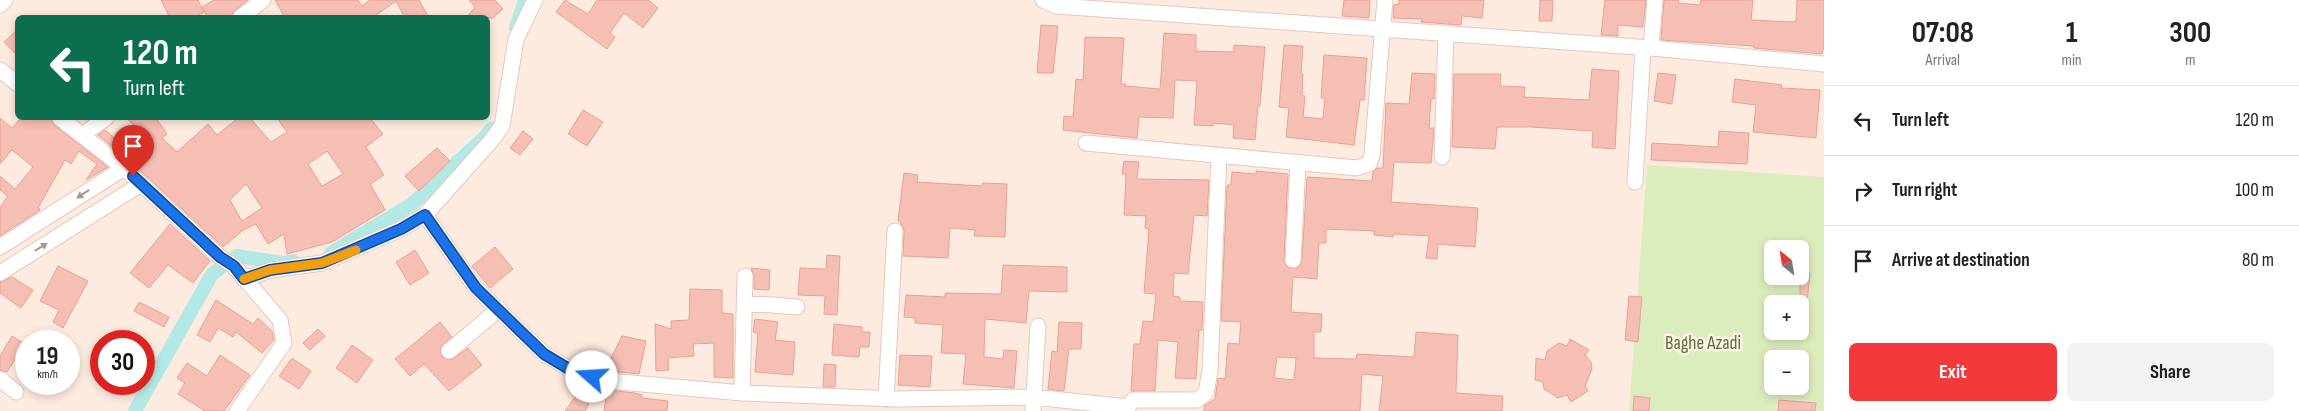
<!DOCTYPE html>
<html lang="en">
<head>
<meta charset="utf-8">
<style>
  :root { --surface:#fff; --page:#f2f2f2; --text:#222; --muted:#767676; --line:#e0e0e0; --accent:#f4393c }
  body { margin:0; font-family:"Sofia Sans Condensed",sans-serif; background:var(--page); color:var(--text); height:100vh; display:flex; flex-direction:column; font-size:19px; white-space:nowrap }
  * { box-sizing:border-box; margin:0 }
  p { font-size:16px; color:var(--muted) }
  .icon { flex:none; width:28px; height:28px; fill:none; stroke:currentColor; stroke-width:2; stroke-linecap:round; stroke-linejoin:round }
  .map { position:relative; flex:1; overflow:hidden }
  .sheet { display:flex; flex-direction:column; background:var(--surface); width:475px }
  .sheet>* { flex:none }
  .hud { position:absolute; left:15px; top:15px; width:475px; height:105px; border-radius:8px; box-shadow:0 2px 8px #0003; background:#0b6e4f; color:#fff; overflow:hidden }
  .needle { width:32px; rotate:330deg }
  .fabs { position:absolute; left:1764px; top:240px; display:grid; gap:10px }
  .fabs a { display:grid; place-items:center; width:45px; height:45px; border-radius:8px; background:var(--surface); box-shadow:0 2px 8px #0003; font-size:25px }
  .speed { position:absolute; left:15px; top:330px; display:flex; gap:10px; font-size:25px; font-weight:700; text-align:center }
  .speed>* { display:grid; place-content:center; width:65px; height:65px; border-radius:50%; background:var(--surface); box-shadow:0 2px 8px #0003; line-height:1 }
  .speed small { font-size:12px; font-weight:400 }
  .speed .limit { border:8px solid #d22; background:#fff; color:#111 }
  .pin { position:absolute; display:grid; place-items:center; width:42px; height:42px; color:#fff; margin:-51px -21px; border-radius:50% 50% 50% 0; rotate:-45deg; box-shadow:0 0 5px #0007 }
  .pin .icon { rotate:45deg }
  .me { position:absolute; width:55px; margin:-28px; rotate:289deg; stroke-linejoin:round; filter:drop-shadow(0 0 4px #0008) }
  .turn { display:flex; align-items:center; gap:18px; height:105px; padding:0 25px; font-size:22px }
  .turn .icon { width:65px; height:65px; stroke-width:2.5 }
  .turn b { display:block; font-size:35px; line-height:42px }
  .eta { display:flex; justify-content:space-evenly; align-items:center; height:85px; text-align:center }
  .eta b { font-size:30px; font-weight:700; line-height:35px }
  .action { display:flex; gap:10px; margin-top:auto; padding:10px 25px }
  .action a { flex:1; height:58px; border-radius:8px; background:var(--accent); color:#fff; font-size:20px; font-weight:700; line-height:58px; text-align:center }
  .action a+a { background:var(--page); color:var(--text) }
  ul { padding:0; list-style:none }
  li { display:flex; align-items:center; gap:15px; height:70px; padding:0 25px; border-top:1px solid var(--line) }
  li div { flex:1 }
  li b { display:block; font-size:19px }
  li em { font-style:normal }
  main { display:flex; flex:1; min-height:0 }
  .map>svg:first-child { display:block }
</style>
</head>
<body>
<main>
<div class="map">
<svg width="1824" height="411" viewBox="0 0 1824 411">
  <rect width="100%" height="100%" fill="#feebe0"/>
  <!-- green -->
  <path fill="#dcedbd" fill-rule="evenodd" d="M1647 165 1824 177V411H1629ZM1772 249H1800V276H1772ZM1772 304H1800V331H1772ZM1772 359H1800V386H1772Z"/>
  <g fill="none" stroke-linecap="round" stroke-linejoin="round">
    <!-- canal -->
    <path stroke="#b3e9e4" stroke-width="14" d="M516 28 525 0
      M331 253 412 204 485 137 491 129
      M135 411 212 274 237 256 283 263 293 261"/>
  </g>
  <!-- building -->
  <path fill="#f6bfb5" stroke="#eaa094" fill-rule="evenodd" d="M161 0H198L204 12 194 18H170Z
    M214 0H248L234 11 230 18H208L202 7Z
    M275 0H358L362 6 370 0H419L429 18H405L396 1 372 18H285Z
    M469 0H495L503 9 493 18H466L475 7Z
    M565 0 588 14 597 0H648L658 8 643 28 624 13 610 33 615 37 607 49 556 12Z
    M1344 0H1370L1369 18 1342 16Z
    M1399 0H1484L1482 18 1462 16 1461 25 1421 22 1422 19 1393 18 1394 5 1399 4Z
    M1540 0H1553L1552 21H1539Z
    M1605 0H1646L1643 27 1618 25V36L1601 35Z
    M1664 0H1679L1678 3 1700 5 1701 0H1753L1751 20 1792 22 1796 21 1797 0H1824V46L1822 54 1754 48V46L1661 40Z
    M1041 25 1058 26 1053 73H1037Z
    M18 29V56L4 42Z
    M1164 33 1196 35V51L1234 52V45L1265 47 1260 106H1258L1255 140 1233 138 1234 125 1213 123V126L1194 125 1197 81 1175 80 1173 118 1139 117 1137 138 1063 130 1064 116 1073 117 1076 79 1083 80 1085 37 1124 38 1121 84H1126L1125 86 1160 89Z
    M1284 45 1303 46 1301 74H1303L1302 95 1305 96 1303 117 1323 119 1325 98H1321L1324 55 1367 58 1364 100H1360L1354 145 1286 137 1289 108 1279 107Z
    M1592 69 1619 71 1615 149 1592 147 1593 131 1531 127H1497L1495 149 1452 147 1454 74H1501L1500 86 1525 87 1524 97 1589 100Z
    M1412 73 1435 74 1434 99H1431L1429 128H1434L1431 163 1394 162 1391 202 1478 208 1475 247 1438 244 1437 259 1426 258 1429 236 1394 234 1393 237 1374 235V231L1326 229V243H1319L1317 279 1293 277 1291 312 1322 314 1321 332H1314V358L1356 359 1357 354 1414 357 1416 332 1458 335 1456 393 1503 396 1502 411H1379L1383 376 1362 374 1360 411H1204V406L1215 399 1218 378 1225 379 1228 343 1239 344 1241 322 1221 321 1227 185H1231L1232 172 1256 174V171L1288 174 1284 260 1288 268H1298L1302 260 1307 177 1372 181 1373 172 1377 168H1383L1386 103 1409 104ZM1277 357 1296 358 1294 380 1274 378Z
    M1658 73 1676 75 1672 104 1654 101Z
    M1735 79 1782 85 1781 88 1820 90 1816 138 1753 132 1756 105 1732 102Z
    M583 110 603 122 587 146 568 134Z
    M0 118 12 128 21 118H51L54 125 108 167 86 180 97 164 79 151 71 164 65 160 38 208 40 209 39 211 0 236V207L8 196 0 190V176L15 189 33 167 12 150 0 164Z
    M126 118H156L167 134 162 138 177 152 208 124 217 135 238 118H250L271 142 287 132 277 118H370L383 134 366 147 384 175 370 184 385 210 332 242 287 254 284 234 268 244 256 224 242 231 223 247 130 161 98 135 105 130 119 142 137 128ZM327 151 343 174 322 186 308 164ZM246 184 262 208 242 221 230 200Z
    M523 131 533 139 520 155 510 148Z
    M1719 131 1749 133 1747 164 1651 160 1652 143 1718 147Z
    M437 148 450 161 419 191 405 176Z
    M1124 161 1139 162 1137 179 1209 180 1207 216 1194 215 1188 274 1174 273 1173 296 1180 297V301L1203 302 1202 330H1199L1196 379 1175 378 1178 342 1158 340 1155 391H1131L1134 344H1140L1143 321 1153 322 1156 294 1144 293 1149 229 1145 228 1146 216 1124 215 1126 174H1122Z
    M904 173 918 175 917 182 982 186 983 183 1007 184 1005 237 974 236 975 230 950 228 948 258 903 256 904 231 900 221H898Z
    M170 224 210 261 193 283 168 265 149 288 130 273Z
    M495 247 513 269 490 288 472 266Z
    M415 250 429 273 410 285 396 262Z
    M827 255 840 256 837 315 824 314 825 296 798 295 800 268 826 269Z
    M1003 265 1067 267V292L1029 291 1026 323 985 319 984 357 1003 359 1004 350 1017 351 1014 388 963 384 966 354 941 353 943 325 915 323V318L904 317 906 295 945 297V293L1001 294Z
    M58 266 88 281 63 328 53 322 59 310 40 301Z
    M751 268 770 270 769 290 754 289V276Z
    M1800 272 1810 273 1807 302 1800 301Z
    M12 277 33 290 21 308 0 293V282Z
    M690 289 722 290V313L733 314V378L714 377V343L693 344 694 356 668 358 669 370 656 371 655 324 671 329V321L689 320Z
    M1629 296 1642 297 1638 342 1625 340Z
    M216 300 253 324 258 318 272 331 274 340 262 353 236 332 233 337 218 328 210 342 197 335Z
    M139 302 169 317 164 327 134 311Z
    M755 319 778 322 775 340 795 342 793 375 755 372 758 333 753 332Z
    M440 322 452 337 440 347 442 357 451 360 468 348 482 365 449 391 424 364 410 376 395 359Z
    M1059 322 1082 323 1081 349H1069L1064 391 1048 389 1052 351 1057 352Z
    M834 324 862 327V332H870L869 347H860L859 357 832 355Z
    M318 329 325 336 310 350 303 343Z
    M12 336 25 344 7 372 0 370V356Z
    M622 336 646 341 639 374 609 371 611 358Z
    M1570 339 1589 350 1585 355 1591 362 1592 369 1585 386 1588 391 1571 402 1567 395 1558 398 1544 389 1543 382 1535 380 1536 358 1545 360 1547 351 1559 343 1567 346Z
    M352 345 373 360 357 383 336 368Z
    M220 355 250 375 224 411H205L178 394 185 383 177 378 187 363 207 376Z
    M900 355 932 356 930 387 898 385Z
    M292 358 311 371 299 389 279 376Z
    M824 364 836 365 835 387H823Z
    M580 390 592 394V398L585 411H565Z
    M607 390 635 393 642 395V398L668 401 667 411H604Z
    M1634 396 1650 398 1649 411H1633Z
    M1779 400 1816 403 1815 411H1778Z"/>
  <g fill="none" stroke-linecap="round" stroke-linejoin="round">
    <!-- minor casing -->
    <g stroke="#e5c7be" stroke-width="17">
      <path id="minor" d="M1043 0 1057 6 1651 48 1824 64
        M0 5 5 0
        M240 18 263 0
        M1651 48 1655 0
        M0 70 18 84
        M60 118 124 168 220 257 234 266 280 320 284 343 237 411
        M82 135 106 118
        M1086 143 1357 168 1369 164 1372 155 1385 0
        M1442 157 1446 33
        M1635 182 1643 48
        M425 215 476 288 544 354 575 372 609 381 742 393 896 399 1033 397 1128 407 1133 400H1197L1206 393 1210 370 1219 155
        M0 247 124 168
        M1293 260 1298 163
        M0 273 141 184
        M244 279 271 270 322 263 401 229 425 215 491 141 502 126 516 39 535 0
        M745 303 797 307
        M449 351 499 309
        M0 379 16 392
        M742 393 745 276
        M886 399 895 231
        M1033 411 1038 326"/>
    </g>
    <!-- minor -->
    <use href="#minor" stroke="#fff" stroke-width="15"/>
  </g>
  <!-- one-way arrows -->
  <defs><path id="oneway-solid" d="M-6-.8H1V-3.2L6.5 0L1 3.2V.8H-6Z" transform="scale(1.25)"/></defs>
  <g fill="#ad938f">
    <use href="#oneway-solid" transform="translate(83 194) rotate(147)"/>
    <use href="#oneway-solid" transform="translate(41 247) rotate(-32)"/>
  </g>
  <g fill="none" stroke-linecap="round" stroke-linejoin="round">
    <!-- route casing -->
    <g stroke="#114b97" stroke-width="12">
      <path id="route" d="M133 176 220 257 234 266 244 279 270 270 322 263 401 229 425 215 476 288 544 354 574 372 592 377"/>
    </g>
    <!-- route -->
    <use href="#route" stroke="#1a73e8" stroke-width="9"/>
    <!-- slow -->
    <path stroke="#f59e0b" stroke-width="9" d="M244 279 270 270 322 263 356 250"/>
  </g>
  <g text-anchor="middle" stroke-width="5" stroke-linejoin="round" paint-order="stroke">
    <!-- park labels -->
    <g font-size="19" fill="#577337" stroke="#fff0e8">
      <text x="1703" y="349">Baghe Azadi</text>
    </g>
  </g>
</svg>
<div class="fabs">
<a><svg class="needle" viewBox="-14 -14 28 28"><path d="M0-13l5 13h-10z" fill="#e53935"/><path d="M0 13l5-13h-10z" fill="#767676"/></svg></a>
<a>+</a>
<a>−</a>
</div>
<div class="speed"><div>19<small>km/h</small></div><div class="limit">30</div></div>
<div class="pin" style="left:133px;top:176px;background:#d93025"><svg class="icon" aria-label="arrive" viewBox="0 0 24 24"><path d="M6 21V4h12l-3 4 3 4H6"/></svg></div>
<svg class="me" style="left:592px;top:377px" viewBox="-20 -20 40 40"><circle r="19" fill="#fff"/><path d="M0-13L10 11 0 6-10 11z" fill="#1a73e8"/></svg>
<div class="hud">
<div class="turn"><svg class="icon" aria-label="left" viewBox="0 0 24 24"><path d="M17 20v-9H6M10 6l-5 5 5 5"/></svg><div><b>120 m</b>Turn left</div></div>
</div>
</div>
<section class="sheet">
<div class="eta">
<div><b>07:08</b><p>Arrival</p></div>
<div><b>1</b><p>min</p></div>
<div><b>300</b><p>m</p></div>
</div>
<ul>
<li><svg class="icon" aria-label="left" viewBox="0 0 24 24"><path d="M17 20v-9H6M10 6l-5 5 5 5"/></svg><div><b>Turn left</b></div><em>120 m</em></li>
<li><svg class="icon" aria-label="right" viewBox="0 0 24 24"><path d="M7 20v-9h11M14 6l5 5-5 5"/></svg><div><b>Turn right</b></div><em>100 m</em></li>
<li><svg class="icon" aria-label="arrive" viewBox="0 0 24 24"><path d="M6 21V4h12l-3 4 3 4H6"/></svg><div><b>Arrive at destination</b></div><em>80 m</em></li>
</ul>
<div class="action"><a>Exit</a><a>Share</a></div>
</section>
</main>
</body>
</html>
